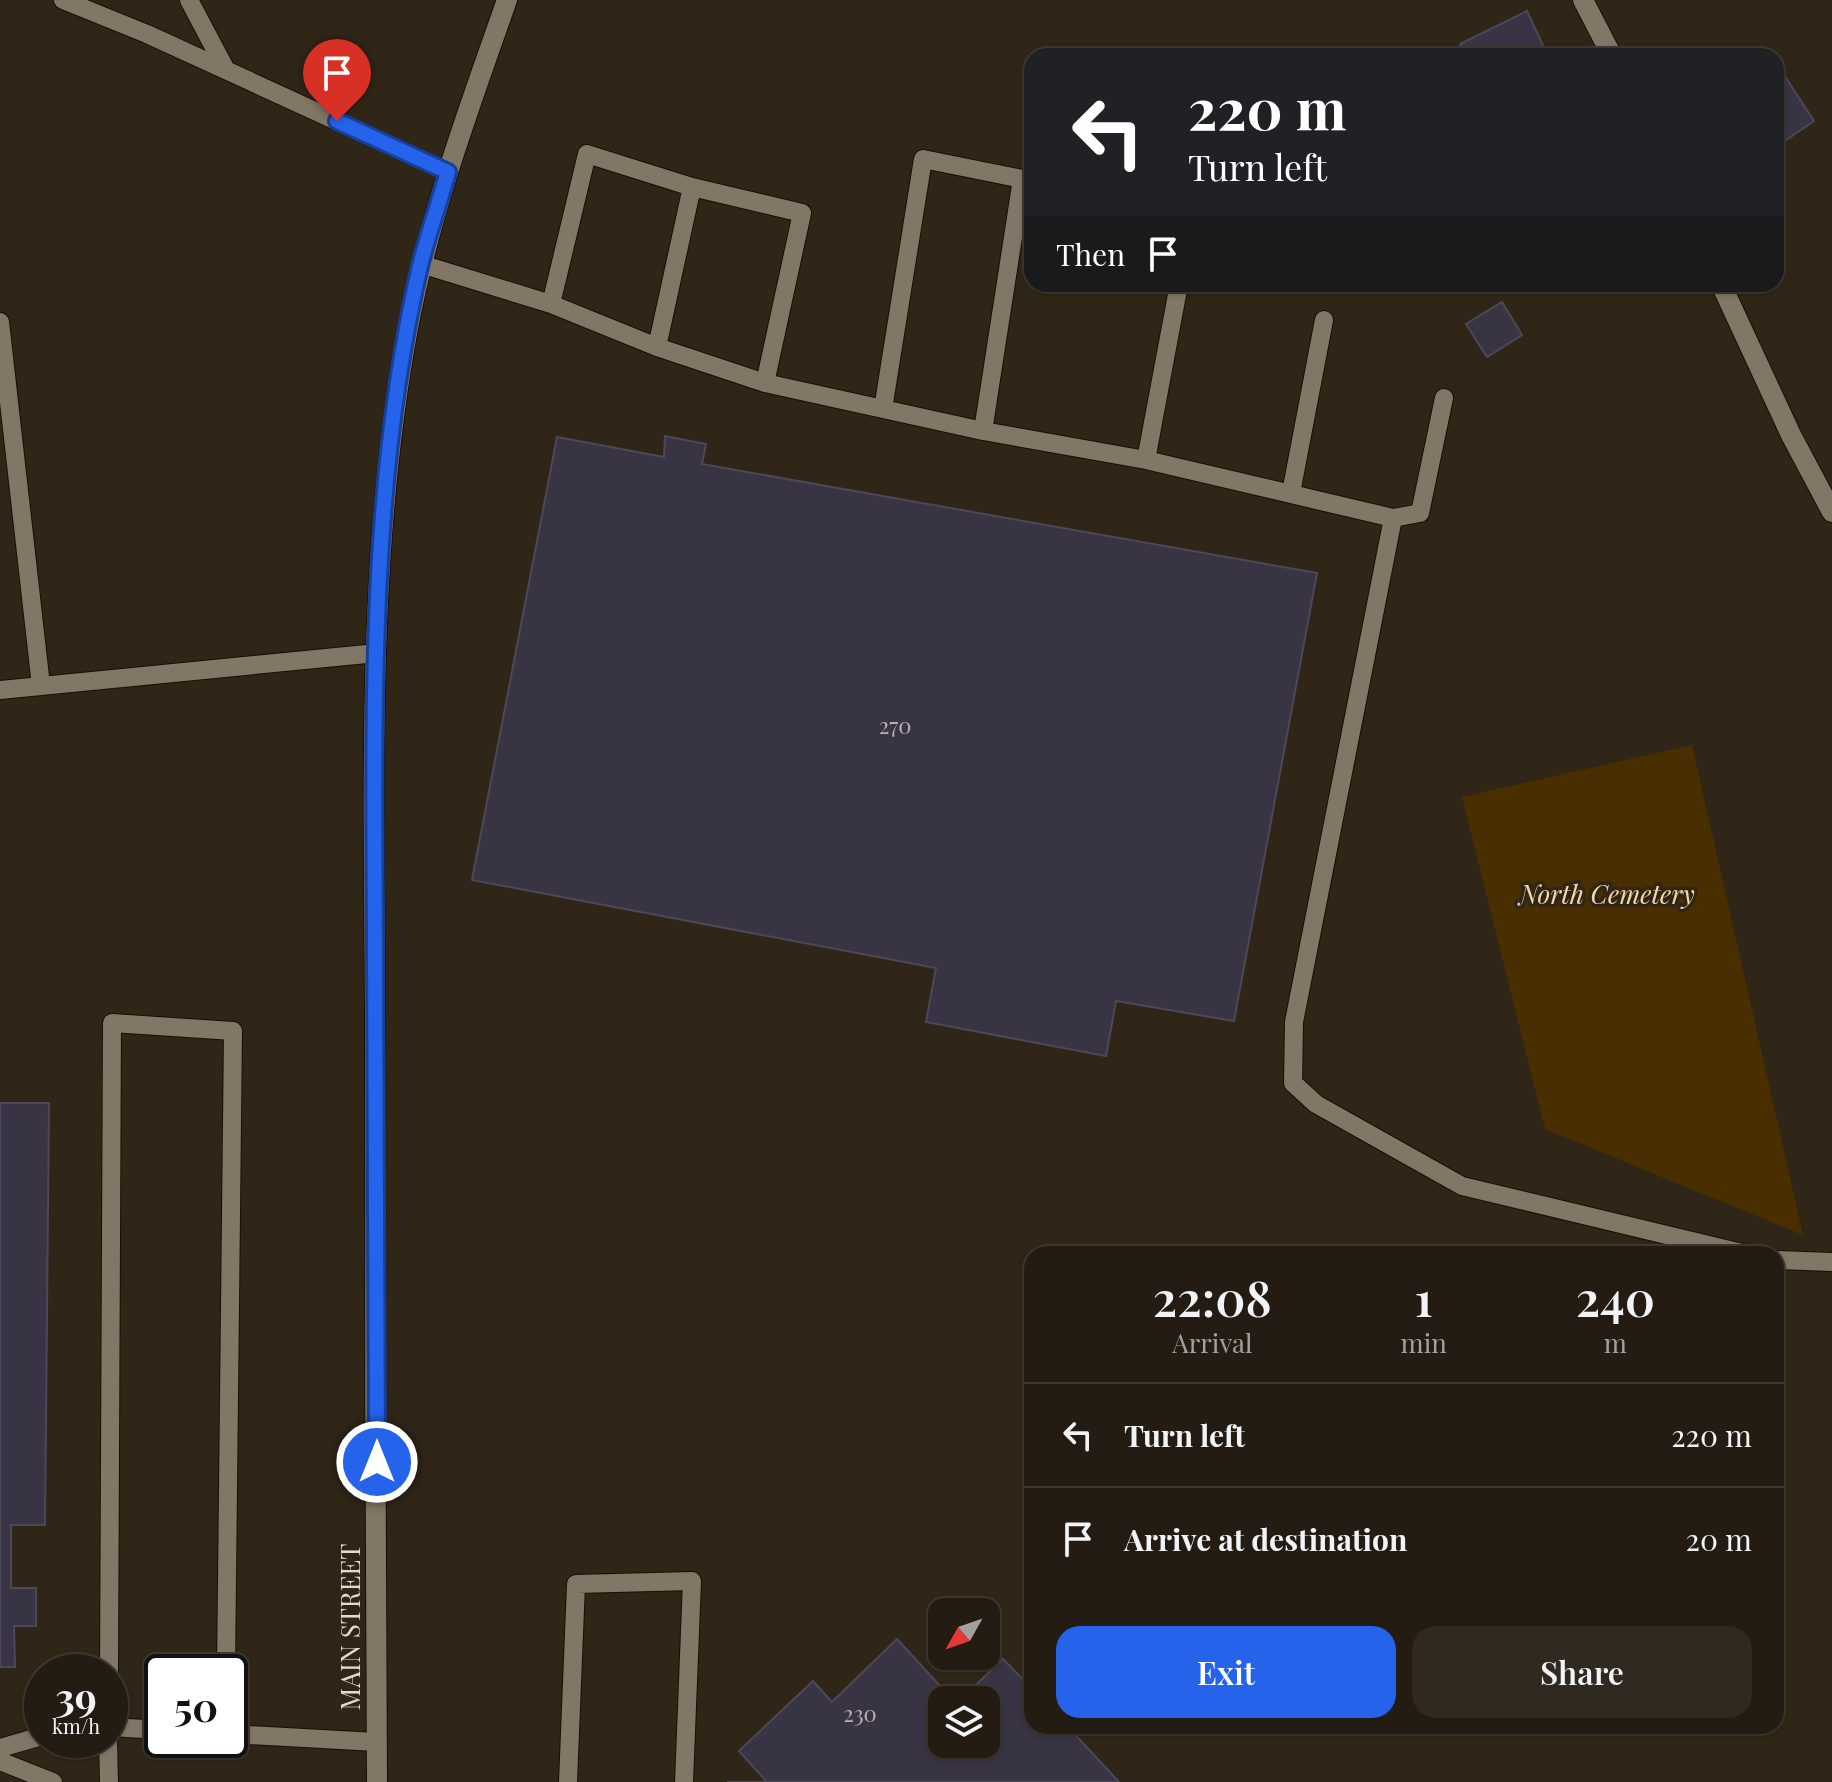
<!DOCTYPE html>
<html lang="en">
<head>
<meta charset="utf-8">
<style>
  :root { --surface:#241c12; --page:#302920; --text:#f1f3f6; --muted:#a3a19f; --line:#413a32; --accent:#2563eb }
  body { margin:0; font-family:"Playfair Display",serif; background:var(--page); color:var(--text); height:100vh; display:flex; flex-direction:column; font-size:30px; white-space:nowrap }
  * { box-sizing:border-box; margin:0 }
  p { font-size:26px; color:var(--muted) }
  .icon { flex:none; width:44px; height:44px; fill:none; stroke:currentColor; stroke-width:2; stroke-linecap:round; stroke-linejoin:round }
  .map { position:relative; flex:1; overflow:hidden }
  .sheet { position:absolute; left:1024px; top:1246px; width:760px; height:488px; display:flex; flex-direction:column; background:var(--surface); border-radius:24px; box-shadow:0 2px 6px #0004,0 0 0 2px var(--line) }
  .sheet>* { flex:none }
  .hud { position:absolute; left:1024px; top:48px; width:760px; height:244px; border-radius:24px; box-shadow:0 2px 6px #0004,0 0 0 2px var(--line); background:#202124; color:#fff; overflow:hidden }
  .needle { width:52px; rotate:230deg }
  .fabs { position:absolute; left:928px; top:1598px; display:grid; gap:16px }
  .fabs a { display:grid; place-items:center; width:72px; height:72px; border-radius:16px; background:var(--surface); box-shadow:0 2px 6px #0004,0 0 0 2px var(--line); font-size:40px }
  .speed { position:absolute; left:24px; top:1654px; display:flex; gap:16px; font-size:40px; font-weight:700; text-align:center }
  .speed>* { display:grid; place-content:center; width:104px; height:104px; border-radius:50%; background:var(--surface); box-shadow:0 2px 6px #0004,0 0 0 2px var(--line); line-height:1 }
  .speed small { font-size:20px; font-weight:400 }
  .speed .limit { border:4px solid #111; border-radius:12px; background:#fff; color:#111 }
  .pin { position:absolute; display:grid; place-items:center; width:68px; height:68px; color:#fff; margin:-82px -34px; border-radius:50% 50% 50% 0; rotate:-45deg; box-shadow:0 0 8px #0007 }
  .pin .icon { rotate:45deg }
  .me { position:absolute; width:88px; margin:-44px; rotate:0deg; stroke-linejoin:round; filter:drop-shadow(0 0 6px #0008) }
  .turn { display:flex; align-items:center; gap:28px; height:168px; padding:0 32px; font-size:36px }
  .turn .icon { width:104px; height:104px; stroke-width:2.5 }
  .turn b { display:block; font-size:56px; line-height:68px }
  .then { display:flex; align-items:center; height:76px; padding:0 32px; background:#0003; gap:16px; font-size:30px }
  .eta { display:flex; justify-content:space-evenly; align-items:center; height:136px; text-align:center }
  .eta b { font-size:48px; font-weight:600; line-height:56px }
  .action { display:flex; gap:16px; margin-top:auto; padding:16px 32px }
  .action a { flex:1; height:92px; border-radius:24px; background:var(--accent); color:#fff; font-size:32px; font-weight:600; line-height:92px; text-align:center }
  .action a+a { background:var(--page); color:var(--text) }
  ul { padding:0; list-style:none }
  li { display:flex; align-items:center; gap:24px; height:104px; padding:0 32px; border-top:2px solid var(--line) }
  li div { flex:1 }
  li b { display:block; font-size:30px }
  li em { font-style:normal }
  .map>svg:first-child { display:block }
</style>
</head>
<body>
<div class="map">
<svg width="1832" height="1782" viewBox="0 0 1832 1782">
  <rect width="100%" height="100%" fill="#302618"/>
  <!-- green -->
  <path fill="#492e00" d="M1692 745 1803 1235 1545 1129 1462 797Z"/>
  <!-- building -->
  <path fill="#383444" stroke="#4c4859" stroke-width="2" d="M1527 11 1548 56H1465L1460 44Z
    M1786 78 1814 121 1776 147V85Z
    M1502 302 1522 335 1487 357 1466 324Z
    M665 436 706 444 702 464 1317 573 1234 1021 1116 1001 1106 1056 926 1022 936 968 472 880 557 437 664 457Z
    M0 1103H49L45 1525H11V1588H36V1626H14L15 1667H0Z
    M897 1639 953 1700H942V1744H986V1700H960L1003 1659 1032 1689V1726H1067L1119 1782H727H767L739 1751 813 1681 832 1702Z"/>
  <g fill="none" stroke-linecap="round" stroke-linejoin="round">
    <!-- lane casing -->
    <g stroke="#180f04" stroke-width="20">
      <path id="lane" d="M63 0 147 34 448 172
        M189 0 226 70
        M421 264 551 304 657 347 765 383 983 431 1146 460 1393 518 1294 1022 1293 1083 1316 1104 1462 1186 1746 1254
        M551 304 587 154 692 187
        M0 322 41 686
        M657 347 692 187 802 213 765 383
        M883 409 923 159 1032 181
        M983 431 1022 179
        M1146 460 1179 284
        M1291 493 1324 320
        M1393 518 1420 513 1444 398
        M0 690 377 653
        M1776 1260 1832 1262
        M109 1672 112 1023 233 1031 226 1672
        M110 1727 162 1730
        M230 1734 376 1742
        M108 1740 109 1782
        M0 1748 42 1736
        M0 1761 53 1782
        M568 1782 576 1584 692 1581 684 1782"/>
    </g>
    <!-- secondary casing -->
    <g stroke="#180f04" stroke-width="22">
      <path id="secondary" d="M1583 0 1612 56
        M1721 284 1791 435 1832 512
        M377 1782C374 1526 376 1270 375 1014 374 786 366 553 408 328 429 216 469 108 507 0"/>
    </g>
    <!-- lane -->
    <use href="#lane" stroke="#827666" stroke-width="18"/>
    <!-- secondary -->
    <use href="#secondary" stroke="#827666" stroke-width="20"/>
  </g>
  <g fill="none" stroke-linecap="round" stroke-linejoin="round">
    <!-- route casing -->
    <g stroke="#184099" stroke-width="20">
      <path id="route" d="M337 121 448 172C439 203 428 234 420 266 368 487 374 721 375 947 376 1119 376 1291 377 1462"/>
    </g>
    <!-- route -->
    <use href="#route" stroke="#2563eb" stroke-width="14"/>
  </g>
  <g text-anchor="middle" stroke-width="7" stroke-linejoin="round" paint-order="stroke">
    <!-- number labels -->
    <g font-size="22" fill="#b8b1ae">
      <text x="895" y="734">270</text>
      <text x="860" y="1722">230</text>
    </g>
    <!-- park labels -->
    <g font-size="26" font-style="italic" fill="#fad5a5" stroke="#302618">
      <text x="1607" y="904">North Cemetery</text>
    </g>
    <!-- street labels -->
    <g font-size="26" fill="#e2dbd2" stroke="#302618">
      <text transform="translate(351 1627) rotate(-90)" y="9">MAIN STREET</text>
    </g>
  </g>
</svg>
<div class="fabs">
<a><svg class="needle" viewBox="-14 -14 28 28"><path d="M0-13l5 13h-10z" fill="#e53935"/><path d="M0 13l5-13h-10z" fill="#a3a19f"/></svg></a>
<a><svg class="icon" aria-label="layers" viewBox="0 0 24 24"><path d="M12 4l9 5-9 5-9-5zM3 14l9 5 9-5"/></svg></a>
</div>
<div class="speed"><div>39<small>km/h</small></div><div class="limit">50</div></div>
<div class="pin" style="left:337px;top:121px;background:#d93025"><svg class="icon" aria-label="arrive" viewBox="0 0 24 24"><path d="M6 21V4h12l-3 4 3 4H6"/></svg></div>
<svg class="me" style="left:377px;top:1462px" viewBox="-20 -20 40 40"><circle r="17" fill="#2563eb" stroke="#fff" stroke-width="3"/><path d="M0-11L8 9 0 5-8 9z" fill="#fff"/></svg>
<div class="hud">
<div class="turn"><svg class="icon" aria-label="left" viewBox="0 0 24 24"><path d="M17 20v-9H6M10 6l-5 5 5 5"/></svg><div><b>220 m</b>Turn left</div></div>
<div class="then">Then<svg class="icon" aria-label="arrive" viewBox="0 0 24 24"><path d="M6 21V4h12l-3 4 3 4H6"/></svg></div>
</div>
<section class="sheet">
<div class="eta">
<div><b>22:08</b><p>Arrival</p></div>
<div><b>1</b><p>min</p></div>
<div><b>240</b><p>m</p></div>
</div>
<ul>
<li><svg class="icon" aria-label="left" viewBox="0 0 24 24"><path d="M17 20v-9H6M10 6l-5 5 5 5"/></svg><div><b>Turn left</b></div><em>220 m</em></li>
<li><svg class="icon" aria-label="arrive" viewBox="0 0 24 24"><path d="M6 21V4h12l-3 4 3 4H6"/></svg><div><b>Arrive at destination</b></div><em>20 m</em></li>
</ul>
<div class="action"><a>Exit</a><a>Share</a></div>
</section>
</div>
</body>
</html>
